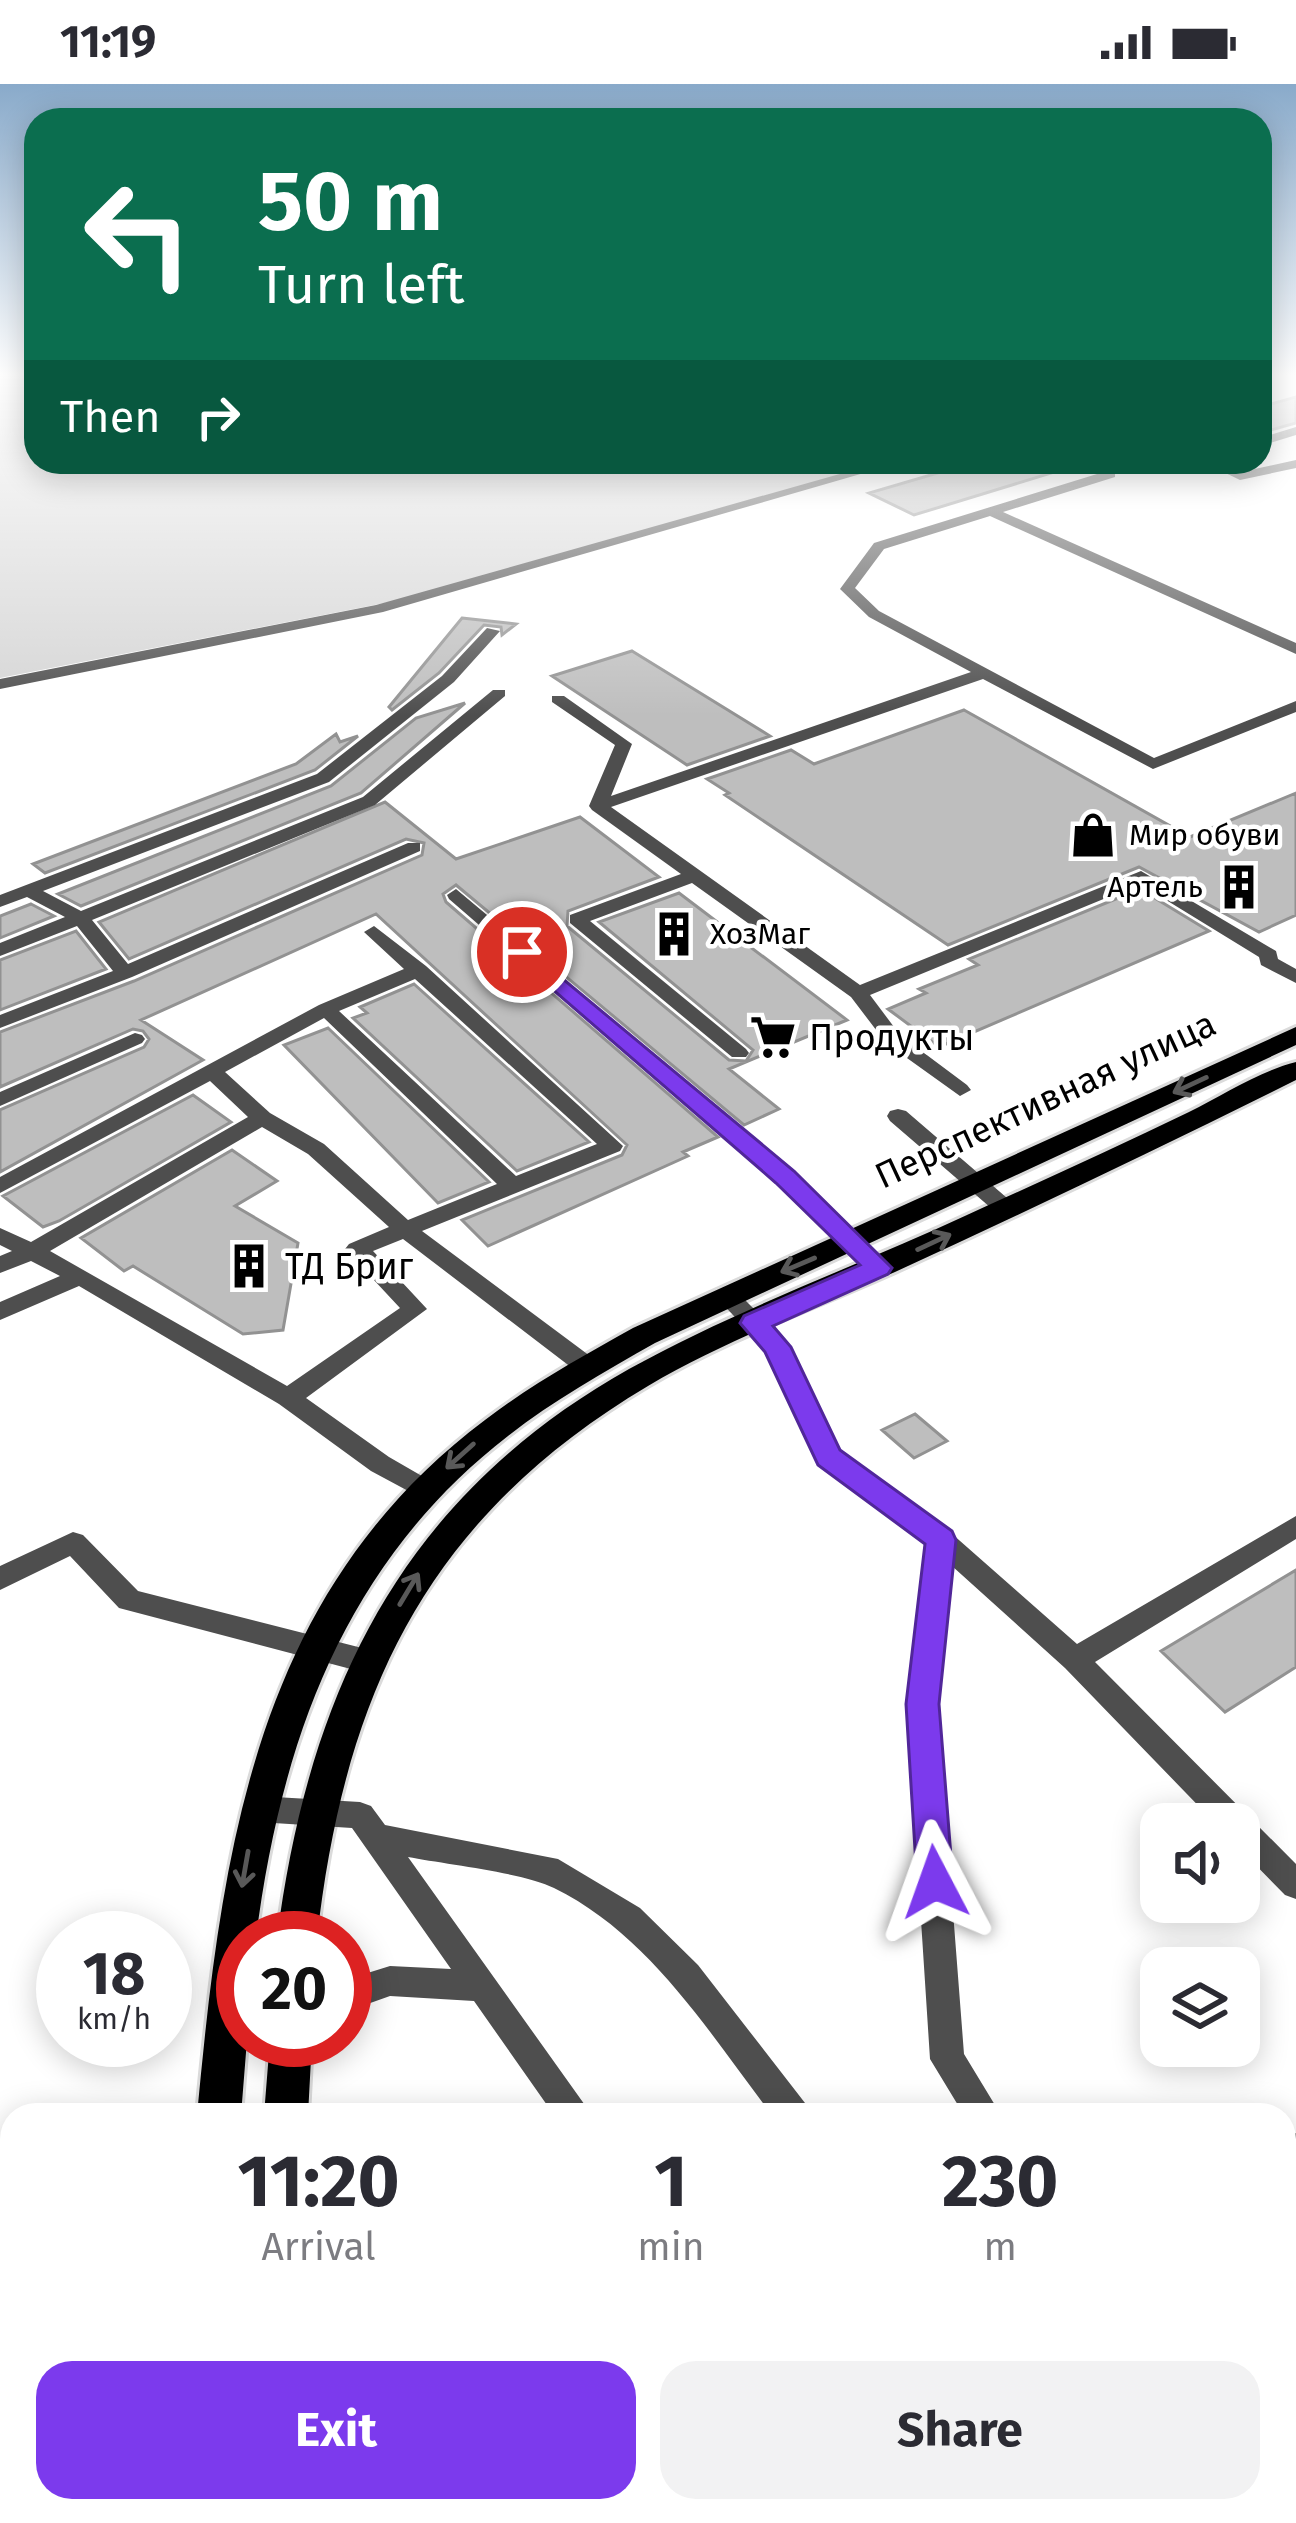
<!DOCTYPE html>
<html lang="en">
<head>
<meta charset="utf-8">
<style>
  :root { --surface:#fff; --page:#f2f2f3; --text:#2b2b33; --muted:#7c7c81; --accent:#7c3aed }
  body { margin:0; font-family:"Fira Sans",sans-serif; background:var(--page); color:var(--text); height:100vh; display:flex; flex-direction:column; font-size:45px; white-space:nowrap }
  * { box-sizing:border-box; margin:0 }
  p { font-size:39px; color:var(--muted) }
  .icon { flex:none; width:66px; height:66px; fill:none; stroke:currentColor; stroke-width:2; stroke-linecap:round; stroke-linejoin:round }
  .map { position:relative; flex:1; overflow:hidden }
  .panel { position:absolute; left:0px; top:2019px; width:1296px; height:420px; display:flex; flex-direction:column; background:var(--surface); border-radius:36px 36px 0 0; box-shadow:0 6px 30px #0003 }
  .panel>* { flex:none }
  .guide { position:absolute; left:24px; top:24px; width:1248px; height:366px; border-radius:36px; box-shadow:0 6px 30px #0003; background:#0b6e4f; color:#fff; overflow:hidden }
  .buttons { position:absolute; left:1140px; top:1719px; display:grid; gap:24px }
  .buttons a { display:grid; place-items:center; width:120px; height:120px; border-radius:24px; background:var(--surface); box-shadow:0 6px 30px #0003; font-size:60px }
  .speed { position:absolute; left:36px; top:1827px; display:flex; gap:24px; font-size:60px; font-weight:700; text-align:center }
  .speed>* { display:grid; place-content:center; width:156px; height:156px; border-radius:50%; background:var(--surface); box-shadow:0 6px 30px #0003; line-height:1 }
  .speed small { font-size:30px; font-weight:400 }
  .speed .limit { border:18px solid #d22; background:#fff; color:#111 }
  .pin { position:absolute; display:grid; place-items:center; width:102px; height:102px; color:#fff; margin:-51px; border:6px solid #fff; border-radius:50%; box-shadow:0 3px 12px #0007 }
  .me { position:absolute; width:132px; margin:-66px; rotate:356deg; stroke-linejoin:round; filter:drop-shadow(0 0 9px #0008) }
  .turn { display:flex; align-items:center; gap:42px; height:252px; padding:0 36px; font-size:54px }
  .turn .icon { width:156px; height:156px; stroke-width:2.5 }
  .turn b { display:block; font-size:84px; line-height:102px }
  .then { display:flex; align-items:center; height:114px; padding:0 36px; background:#0003; gap:24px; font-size:45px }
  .eta { display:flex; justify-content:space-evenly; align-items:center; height:204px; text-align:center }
  .eta b { font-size:72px; font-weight:700; line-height:84px }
  .cta { display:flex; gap:24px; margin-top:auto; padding:24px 36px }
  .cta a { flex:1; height:138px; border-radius:36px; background:var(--accent); color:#fff; font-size:48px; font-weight:700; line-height:138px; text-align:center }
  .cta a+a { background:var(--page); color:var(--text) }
  .status { display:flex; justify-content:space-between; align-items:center; height:84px; padding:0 60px; background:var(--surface); direction:ltr }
  .status svg { height:33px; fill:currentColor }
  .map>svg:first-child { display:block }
</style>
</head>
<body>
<div class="status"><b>11:19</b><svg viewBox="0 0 49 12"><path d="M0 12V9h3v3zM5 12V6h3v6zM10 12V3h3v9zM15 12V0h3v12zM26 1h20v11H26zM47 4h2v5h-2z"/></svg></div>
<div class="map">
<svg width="1296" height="2439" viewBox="0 0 1296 2439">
  <rect width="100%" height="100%" fill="#fff"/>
  <!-- green -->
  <path fill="#d5d5d5" d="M0 290H36V378H838L856 386 395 517 0 594Z"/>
  <!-- building -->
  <path fill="#bebebe" stroke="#929292" stroke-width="3" d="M1296 313V339L1260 349V323Z
    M975 378H1060L1061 386 914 431 869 409Z
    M462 534 516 540 502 551 501 543 484 541 439 589 392 626 389 623Z
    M632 567 770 652 687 681 552 592Z
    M465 619 361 709 81 822 58 810 331 702 416 634Z
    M964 626 1190 753 1296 709V831L1259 848 1139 783 948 861 725 711 729 709 707 695 791 666 814 680Z
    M336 650 340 658 358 652 315 686 45 789 33 780 296 680Z
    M385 718 456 775 580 733 659 793 568 827 567 842 729 976 746 977 753 966 599 838 679 809 847 936 729 985 779 1025 744 1041 456 801 443 810 446 818 718 1053 683 1068 688 1072 488 1162 462 1136 622 1071 627 1061 376 830 141 936 203 976 0 1088V1026L144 963 149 955 143 947 133 945 0 1003V948L134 897 422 771 424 759 406 755 129 875 99 838Z
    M1140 805 1209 847 939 963 888 925 926 909 919 905 978 881 969 875Z
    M31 820 54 832 0 854V832Z
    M76 847 106 885 0 926V876Z
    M414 900 589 1058 517 1087 353 934 367 929 360 923Z
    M328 944 489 1098 438 1119 284 961Z
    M193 1011 231 1038 59 1137 43 1143 3 1112Z
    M232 1066 277 1097 235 1122 298 1159 283 1246 243 1250 133 1182 124 1187 81 1154Z
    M915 1330 947 1357 914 1374 882 1346Z
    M1296 1486V1583L1225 1628 1161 1567Z"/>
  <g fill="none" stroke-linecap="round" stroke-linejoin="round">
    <!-- primary casing -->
    <g stroke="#dbdbdb" stroke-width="6">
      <path id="primary" d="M1296 943V961L655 1259C604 1288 554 1316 508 1352 345 1478 281 1657 256 1854H243L247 1956 241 2031H197C222 1765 255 1509 485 1336 532 1300 583 1272 633 1244Z
        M1296 978V996C1163 1062 1030 1126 895 1188 812 1225 726 1256 648 1302 428 1433 345 1607 317 1854H277C309 1605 403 1412 629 1285 737 1225 855 1183 967 1131 1042 1097 1116 1063 1189 1028 1223 1011 1260 987 1296 978Z
        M270 1956H312L308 2031H264Z
        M52 2427H104L99 2439H47Z
        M135 2427H186L181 2439H130Z"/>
    </g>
    <!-- service -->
    <path fill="#4e4e4e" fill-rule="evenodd" d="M1296 343V351L1260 362V354Z
      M1296 376V384L1240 396 1203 378H1220L1241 388Z
      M882 378H902L383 528 0 605V595L376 521Z
      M1110 386 1115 387V393L1003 428 1296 559V570L990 432 884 465 855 504 879 527 1154 674 1296 617V628L1153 685 983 595 611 723 860 901 1141 787 1276 867 1278 875 1296 885V899L1261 881 1259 873 1140 800 870 911 900 951 967 1001 971 1006 960 1012 886 959 851 913 692 799 590 837 746 965 749 969 746 973H732L570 839V831L681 790 592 726 589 722 615 661 552 618V612H564L632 660 611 712 971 588 869 533 840 505 874 459Z
      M487 544 500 547 454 598 329 698 43 807 81 827 363 713 493 606H505V612L375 721 92 836 128 880 408 759H420V767L132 893 0 944V931L113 887 77 842 0 872V859L65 833 27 813 0 823V811L317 690 442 592Z
      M456 805 793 1088 886 1177 890 1183 886 1189H870L777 1098 449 815 447 811Z
      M374 842 426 882 623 1062 620 1067 422 1147 594 1275 597 1281 594 1287H576L403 1155 373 1167 427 1225 306 1314 389 1373 434 1399 438 1406 434 1413 425 1416 371 1387 279 1320 79 1202 0 1236V1218L60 1192 31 1177 0 1189V1172L12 1167 0 1161V1144L31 1158 248 1033 210 997 0 1109V1093L319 921 404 885 364 848ZM415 895 597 1060 516 1092 339 927ZM324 934 497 1100 408 1136 324 1060 270 1029 225 988ZM262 1043 308 1070 389 1143 349 1160 345 1165 400 1224 287 1302 50 1167Z
      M135 949 142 951 145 955 142 959 0 1022V1008Z
      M898 1025 906 1027 1014 1120 1017 1125 1014 1130H998L890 1037 887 1032 890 1027Z
      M727 1204 735 1206 786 1257 838 1367 951 1449 1077 1560 1296 1432V1455L1095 1578 1296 1780V1815L1285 1811 1239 1764V1740H1216L1065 1584 952 1482 937 1620 964 1970 1001 2031H964L930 1975 907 1620 927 1460 819 1380 767 1267 715 1212Z
      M73 1448 83 1451 138 1507 366 1565 376 1569 380 1577 376 1585 366 1589 119 1524 70 1472 0 1506V1482Z
      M258 1712 360 1718 371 1722 385 1741 558 1775 640 1824 698 1881 805 2019 810 2031H772C709 1949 650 1851 554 1804 525 1789 444 1780 408 1773L592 2031H554L474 1917 390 1912 345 1928V1896L390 1882 451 1885 352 1744 258 1738 247 1734 243 1725 247 1716Z
      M1296 2049V2087L1284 2092V2054Z
      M834 2427H877L882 2439H839Z
      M1076 2427H1121L1126 2439H1081Z"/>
    <!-- primary -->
    <use href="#primary" fill="#000" fill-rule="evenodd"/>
  </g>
  <!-- one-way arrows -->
  <defs><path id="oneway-shaft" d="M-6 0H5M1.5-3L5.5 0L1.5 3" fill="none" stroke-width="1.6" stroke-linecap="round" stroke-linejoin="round" transform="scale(3)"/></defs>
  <g stroke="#595959">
    <use href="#oneway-shaft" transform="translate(1190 1001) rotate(155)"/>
    <use href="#oneway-shaft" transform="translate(934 1158) rotate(-25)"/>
    <use href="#oneway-shaft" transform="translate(798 1181) rotate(157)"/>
    <use href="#oneway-shaft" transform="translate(460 1372) rotate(138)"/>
    <use href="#oneway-shaft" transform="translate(409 1505) rotate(-59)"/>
    <use href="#oneway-shaft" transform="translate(245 1785) rotate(100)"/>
  </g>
  <!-- sky -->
  <linearGradient id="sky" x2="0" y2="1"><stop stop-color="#89aaca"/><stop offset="0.46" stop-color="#fff"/><stop offset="1" stop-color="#fff" stop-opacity="0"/></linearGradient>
  <rect width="1296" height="632" fill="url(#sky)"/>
  <!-- route -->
  <path fill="#7c3aed" stroke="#51269a" stroke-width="3" d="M522 861 794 1087 892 1184 888 1190 773 1242 791 1263 840 1366 952 1447 956 1456 939 1620 953 1798 948 1809 935 1814 922 1809 917 1798 906 1620 925 1460 818 1381 765 1268 740 1239 744 1232 860 1181 776 1099 514 872 511 868Z"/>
  <!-- icons -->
  <defs>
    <g id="shop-bare" transform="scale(3.6)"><path d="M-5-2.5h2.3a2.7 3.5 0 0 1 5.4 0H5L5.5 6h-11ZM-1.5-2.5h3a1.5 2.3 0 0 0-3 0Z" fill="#000" stroke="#fff" stroke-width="2.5" paint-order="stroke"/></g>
    <g id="building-bare" transform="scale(3.6)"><path d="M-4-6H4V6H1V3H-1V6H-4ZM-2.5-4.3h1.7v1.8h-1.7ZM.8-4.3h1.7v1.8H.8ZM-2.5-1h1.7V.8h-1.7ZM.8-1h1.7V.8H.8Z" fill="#000" stroke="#fff" stroke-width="2.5" paint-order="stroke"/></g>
    <g id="supermarket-bare" transform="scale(3.6)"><path d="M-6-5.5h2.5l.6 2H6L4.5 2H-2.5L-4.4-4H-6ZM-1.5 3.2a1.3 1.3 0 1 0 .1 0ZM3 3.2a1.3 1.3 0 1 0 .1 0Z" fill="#000" stroke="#fff" stroke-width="2.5" paint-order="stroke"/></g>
  </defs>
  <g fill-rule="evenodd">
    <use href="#shop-bare" x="1093" y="751"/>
    <use href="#building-bare" x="1239" y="803"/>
    <use href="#building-bare" x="674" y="850"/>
    <use href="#supermarket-bare" x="773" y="953"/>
    <use href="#building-bare" x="249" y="1182"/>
  </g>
  <g text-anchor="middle" stroke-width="9" stroke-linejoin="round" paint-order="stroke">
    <!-- far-poi labels -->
    <g font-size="30" fill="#000" stroke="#fff" text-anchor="start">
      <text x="1129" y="761">Мир обуви</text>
      <text x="1203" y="813" text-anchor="end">Артель</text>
      <text x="710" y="860">ХозМаг</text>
    </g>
    <!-- poi labels -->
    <g font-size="36" fill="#000" stroke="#fff" text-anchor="start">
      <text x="809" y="966">Продукты</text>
      <text x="285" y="1195">ТД Бриг</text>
    </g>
    <!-- street labels -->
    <g font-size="36" fill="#000" stroke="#fff">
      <text transform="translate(1045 1015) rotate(-25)" y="13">Перспективная улица</text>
    </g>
  </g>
</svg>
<div class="buttons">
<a><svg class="icon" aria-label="sound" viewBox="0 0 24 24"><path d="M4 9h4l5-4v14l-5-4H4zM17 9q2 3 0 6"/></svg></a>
<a><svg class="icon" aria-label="layers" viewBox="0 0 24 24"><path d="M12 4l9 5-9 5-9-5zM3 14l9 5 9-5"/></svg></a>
</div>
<div class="speed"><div>18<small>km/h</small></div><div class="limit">20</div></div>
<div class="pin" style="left:522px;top:868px;background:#d93025"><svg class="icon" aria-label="arrive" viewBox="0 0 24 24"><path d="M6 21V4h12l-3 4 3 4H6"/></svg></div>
<svg class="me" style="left:935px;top:1798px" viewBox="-20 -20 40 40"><path d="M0-17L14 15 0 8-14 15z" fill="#7c3aed" stroke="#fff" stroke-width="4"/></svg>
<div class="guide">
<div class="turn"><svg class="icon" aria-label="left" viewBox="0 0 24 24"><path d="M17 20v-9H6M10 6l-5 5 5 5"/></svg><div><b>50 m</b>Turn left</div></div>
<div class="then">Then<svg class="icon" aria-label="right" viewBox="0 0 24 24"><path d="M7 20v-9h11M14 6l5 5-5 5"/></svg></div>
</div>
<section class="panel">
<div class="eta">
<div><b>11:20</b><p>Arrival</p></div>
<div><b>1</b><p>min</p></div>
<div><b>230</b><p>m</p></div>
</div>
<div class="cta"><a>Exit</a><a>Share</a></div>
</section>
</div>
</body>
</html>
